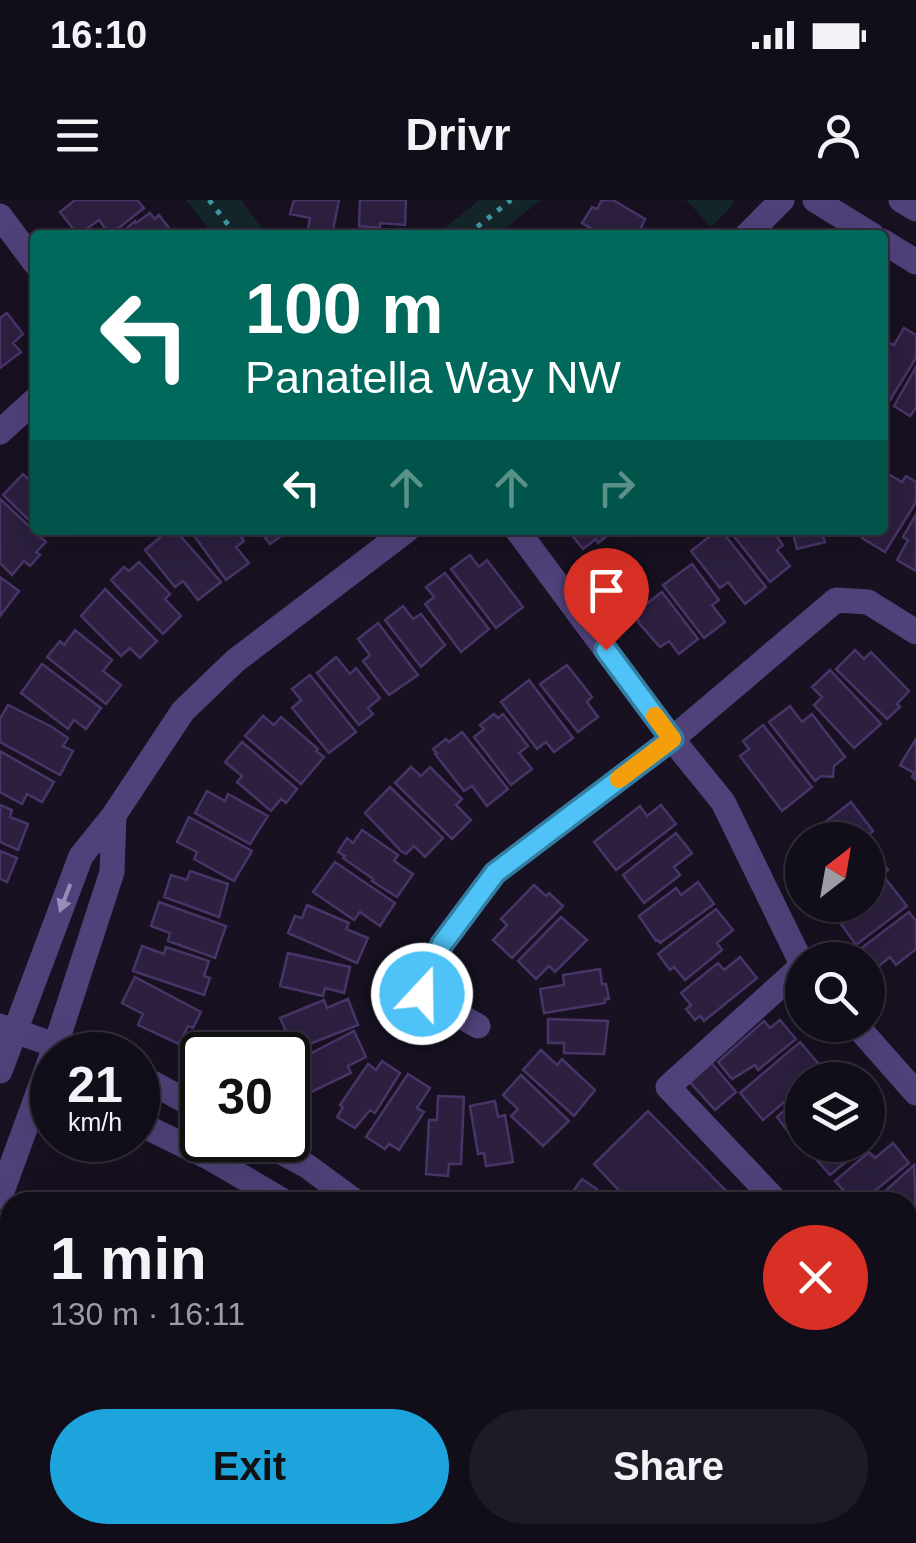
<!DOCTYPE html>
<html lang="en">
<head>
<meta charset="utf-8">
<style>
  :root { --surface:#110d19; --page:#1e1b26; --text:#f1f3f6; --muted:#9c9ca2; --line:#302d38; --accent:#1ea4dd }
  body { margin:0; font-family:Arial,sans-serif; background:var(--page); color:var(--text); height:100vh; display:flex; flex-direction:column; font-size:38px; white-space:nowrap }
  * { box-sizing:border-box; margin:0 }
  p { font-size:32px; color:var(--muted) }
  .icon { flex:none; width:55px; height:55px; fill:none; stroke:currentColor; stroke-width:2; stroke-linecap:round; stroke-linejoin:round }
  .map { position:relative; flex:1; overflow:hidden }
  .drawer { position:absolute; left:0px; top:992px; width:918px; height:352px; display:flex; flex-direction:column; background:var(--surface); border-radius:30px 30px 0 0; box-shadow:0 10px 40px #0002,0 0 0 2px var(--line) }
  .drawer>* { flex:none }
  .hud { position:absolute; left:30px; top:30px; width:858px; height:305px; border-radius:10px; box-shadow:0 10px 40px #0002,0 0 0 2px var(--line); background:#00695c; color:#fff; overflow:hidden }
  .needle { width:65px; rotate:31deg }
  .controls { position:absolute; left:785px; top:622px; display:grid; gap:20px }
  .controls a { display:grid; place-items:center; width:100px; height:100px; border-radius:50%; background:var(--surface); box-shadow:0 10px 40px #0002,0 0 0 2px var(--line); font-size:50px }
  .speed { position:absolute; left:30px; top:832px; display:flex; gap:20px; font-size:50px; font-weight:700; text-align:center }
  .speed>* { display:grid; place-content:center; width:130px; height:130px; border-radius:50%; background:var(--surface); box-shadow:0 10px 40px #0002,0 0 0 2px var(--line); line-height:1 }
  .speed small { font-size:25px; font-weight:400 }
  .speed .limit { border:5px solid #111; border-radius:15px; background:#fff; color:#111 }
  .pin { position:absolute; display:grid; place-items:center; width:85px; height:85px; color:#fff; margin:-102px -42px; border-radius:50% 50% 50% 0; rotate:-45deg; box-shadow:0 0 10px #0007 }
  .pin .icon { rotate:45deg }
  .me { position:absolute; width:110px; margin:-55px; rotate:21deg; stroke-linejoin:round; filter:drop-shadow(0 0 8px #0008) }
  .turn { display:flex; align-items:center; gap:35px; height:210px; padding:0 50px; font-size:45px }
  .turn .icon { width:130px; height:130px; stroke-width:2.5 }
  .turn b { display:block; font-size:70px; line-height:85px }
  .lanes { display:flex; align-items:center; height:95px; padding:0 50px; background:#0003; justify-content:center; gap:50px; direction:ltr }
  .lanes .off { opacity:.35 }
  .round { display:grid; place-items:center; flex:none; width:105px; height:105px; border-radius:52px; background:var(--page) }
  .headline { display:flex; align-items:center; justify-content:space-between; height:170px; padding:0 50px }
  h1 { font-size:60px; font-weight:800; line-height:75px }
  .cta { display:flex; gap:20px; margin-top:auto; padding:20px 50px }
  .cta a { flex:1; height:115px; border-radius:60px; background:var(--accent); color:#111; font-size:40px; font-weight:800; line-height:115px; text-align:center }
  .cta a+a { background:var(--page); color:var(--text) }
  .status { display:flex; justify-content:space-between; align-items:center; height:70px; padding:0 50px; background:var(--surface); direction:ltr }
  .status svg { height:28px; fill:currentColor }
  header { display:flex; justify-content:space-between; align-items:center; height:130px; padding:0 50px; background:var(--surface); font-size:45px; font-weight:800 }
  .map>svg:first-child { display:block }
</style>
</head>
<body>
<div class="status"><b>16:10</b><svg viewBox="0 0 49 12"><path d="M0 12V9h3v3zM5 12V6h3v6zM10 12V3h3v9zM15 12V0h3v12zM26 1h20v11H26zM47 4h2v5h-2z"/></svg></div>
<header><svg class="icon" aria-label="menu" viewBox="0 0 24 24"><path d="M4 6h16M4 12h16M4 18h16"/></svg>Drivr<svg class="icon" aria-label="person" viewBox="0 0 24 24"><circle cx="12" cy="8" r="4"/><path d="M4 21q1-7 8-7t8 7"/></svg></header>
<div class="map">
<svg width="916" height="1343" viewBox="0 0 916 1343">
  <rect width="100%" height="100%" fill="#171121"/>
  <!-- green -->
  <path fill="#14262a" d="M186 0H241L267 35H214Z
    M479 0H541L497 35H436Z
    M686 0H735L730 8 711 27Z"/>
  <!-- building -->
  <path fill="#2c1f3f" stroke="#493468" stroke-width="2.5" d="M75 0H137L144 8 110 35 99 20 78 35 60 12Z
    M294 0H339L332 35 308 29 310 18 290 14Z
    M360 0H406L405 25 380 23V28L359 26Z
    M602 0H613L645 19 641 28 653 35H602L582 23 592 7 597 9Z
    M150 13 155 19 159 15 172 32 169 35H119L135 21 136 23Z
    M7 113 23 134 13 143 21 152 0 168V118Z
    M904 128 916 135V158L890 200 882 196V143L884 140 894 145Z
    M916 167V208L910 216 894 206Z
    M23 274 35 286V326L3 295Z
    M890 275 902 282 906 276 916 282V302L885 352 862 338 866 330H882V287Z
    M0 299 46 342 36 352 40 355 30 366 24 361 12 375 0 363Z
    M916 314V371L897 360 908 340 903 337Z
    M169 330H175L221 382 198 400 183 381 175 387 145 350Z
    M190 330H236L244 341 236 347 249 363 226 380Z
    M259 330H289L270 344Z
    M568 330H612L613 331 598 343 596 339 583 349Z
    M718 330H721L766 387 745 404 728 382 720 388 691 351Z
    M729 330H772L783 345 777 350 790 366 770 382Z
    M792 330H821L825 342 797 349Z
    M470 355 479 367 487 360 523 407 496 428 451 369Z
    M139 362 170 394 165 399 181 416 163 434 111 380 124 367 129 371Z
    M692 364 719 400 712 405 725 422 704 438 663 385Z
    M445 373 489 429 461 452 425 404 434 397 426 387Z
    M0 377 19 391 0 416Z
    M105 389 157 441 140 458 130 448 121 456 81 416Z
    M662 392 698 439 679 454 669 441 660 447 638 422 639 421 633 414Z
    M403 406 413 419 421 414 445 445 421 467 385 420Z
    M378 423 418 475 389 495 363 461 370 455 358 439Z
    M75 430 112 460 103 471 121 485 106 504 47 457 60 441 64 445Z
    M855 450 864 459 871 452 909 491 897 504 900 507 887 519 836 469Z
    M336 457 350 474 356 468 380 498 368 508 373 514 359 525 317 473Z
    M42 464 101 508 86 529 74 520 68 529 21 493Z
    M567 465 592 497 587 502 598 517 578 532 540 484Z
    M830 470 881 524 854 548 814 505 822 497 812 487Z
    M310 475 356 532 329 553 292 508 301 500 292 489Z
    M529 480 573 538 554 552 546 542 537 549 501 502Z
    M8 505 52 527 68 538 63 546 73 551 60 575 0 542V519Z
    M790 506 802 522 812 514 845 557 834 566 833 577 821 576 815 581 769 522Z
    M494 514 498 518 503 514 528 546 519 553 532 569 511 585 474 537 484 529 480 525Z
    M263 516 274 525 281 517 318 549 316 551 324 557 301 584 245 536Z
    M763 525 812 587 782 611 740 556 749 549 743 541Z
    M462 532 508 589 487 606 472 586 464 591 435 554 437 553 433 549 446 539 449 542Z
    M916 539V580L912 577 914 573 900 565Z
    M242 542 297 589 286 603 281 599 271 611 237 582 242 576 225 562Z
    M0 551 54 582 42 602 27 594 22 604 0 592Z
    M411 567 421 576 430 567 462 599 456 605 471 620 452 639 395 583Z
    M390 587 443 638 425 657 414 646 406 654 401 651 365 613Z
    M207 591 225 601 228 594 268 616 250 644 195 613Z
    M851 602 873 631 864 640H804L803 639Z
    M0 605 12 610 10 617 28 624 18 650 0 642Z
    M661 605 676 624 616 670 594 642 640 606 647 616Z
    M189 617 252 651 234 681 194 659 197 652 177 642Z
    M362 630 398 655 394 661 413 674 397 697 372 681 373 679 343 658 345 656 338 652 347 638 353 643Z
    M676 633 692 653 674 667 680 675 644 703 623 675Z
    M870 642 888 670 868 686V644Z
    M0 651 17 658 7 682 0 679Z
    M335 662 395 703 380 726 360 712 354 720 313 692Z
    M190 671 228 684 219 717 164 697 171 675 187 680Z
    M885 678 907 706 856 745 841 724 856 711 852 705H868V693Z
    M698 682 714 704 660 743 658 740 656 741 639 716 676 688 681 695Z
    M534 685 546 696 549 693 563 706 512 758 493 740 507 725 501 719Z
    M159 702 226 726 215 758 168 741 170 733 151 726Z
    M307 705 349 723 346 729 368 738 357 763 288 733 295 716 302 718Z
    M716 709 733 730 717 743 722 750 685 780 674 767 670 770 658 754Z
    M909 712 916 721V749L896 765 890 757 874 770 859 750Z
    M561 717 587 740 555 772 549 766 536 779 518 761Z
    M142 746 164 754 166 747 209 761 204 776 210 778 204 795 133 771Z
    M288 753 350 767 344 793 325 788 323 796 280 786Z
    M740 757 757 778 704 821 700 816 695 820 686 809 691 805 681 793 718 763 724 770Z
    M600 769 602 784H606L609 799H605V803L544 813 540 789 564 785 563 775Z
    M135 777 201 812 193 828 188 826 179 844 138 825 143 814 122 803Z
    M348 799 358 825 287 853 279 834 286 831 280 818 324 800 327 808Z
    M548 819 608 821 604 854 564 853V843H548Z
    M780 820 796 839 758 870 755 865 732 879 718 862 764 821 770 828Z
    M354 831 366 857 348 866 351 873 311 892 295 863 298 860Z
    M800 842 818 863 809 870 815 877 811 880H802V887L763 920 740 893Z
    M541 850 557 865 562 859 595 890 574 916 523 870Z
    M382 861 400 873 375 913 370 910 355 928 337 917 343 907 340 905 368 864 376 870Z
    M710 861 736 892 715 910 688 880Z
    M408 874 430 888 417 908 424 912 399 950 389 944 385 949 366 937Z
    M521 875 569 921 543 946 511 916 518 909 503 895Z
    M802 895V943L799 946 777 917Z
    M438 896 464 897 461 964H449L448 976 426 974 429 920H437Z
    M495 901 498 917 505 915 513 962 486 966 484 953 478 954 470 906Z
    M648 911 737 1002H630L594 964Z
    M893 943 909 963 861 1002H845L840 997 845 992 835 981 869 952 875 958Z
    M812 945H861L863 948 830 975 807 949Z
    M914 965 916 1013 908 1021V1002H873Z
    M582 979 597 989 589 1000 574 990Z
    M916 1021V1065L908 1072V1028Z
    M908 1207 916 1218V1274L908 1281Z
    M7 1276 10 1277V1301L1 1296 3 1292 0 1290Z
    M0 1304 10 1309V1335H52L47 1343 0 1342Z
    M378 1335H419L423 1343H382Z
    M436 1335H475V1343H435Z
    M493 1335H532L530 1343H490Z"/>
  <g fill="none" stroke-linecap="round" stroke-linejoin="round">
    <!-- path -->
    <path stroke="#3e97a5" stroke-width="5" stroke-dasharray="5 8" stroke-linecap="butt" d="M209 0 236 35
      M467 35 511 0"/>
    <!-- minor -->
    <path stroke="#4f427a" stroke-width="25" d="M815 0 872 35
      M901 0 916 9
      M0 16 35 63
      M747 35 782 0
      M882 41 916 62
      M0 232 35 200
      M517 330 672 539 723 602 802 764
      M856 825 916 893
      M0 826 84 855
      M478 826 422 794 442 744 495 673 672 539 836 400 868 402 916 432
      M0 871 81 656 114 615 183 511 235 461 407 330
      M138 875 202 910
      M138 923 210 958 285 1002
      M259 940 307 966 356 1002
      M0 997 56 844 112 672 114 615
      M777 1002 668 887 802 766
      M908 1156 916 1168
      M0 1206 10 1211
      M208 1335 218 1343
      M638 1335 644 1343
      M688 1335 694 1343
      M105 1343 109 1335"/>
  </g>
  <!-- one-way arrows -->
  <defs><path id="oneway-solid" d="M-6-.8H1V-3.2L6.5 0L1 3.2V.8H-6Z" transform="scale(2.5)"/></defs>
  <use fill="#988cba" href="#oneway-solid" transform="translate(65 698) rotate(111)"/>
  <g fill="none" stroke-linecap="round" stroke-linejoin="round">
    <!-- route casing -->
    <g stroke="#337fa1" stroke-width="25">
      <path id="route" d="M422 794 442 744 495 673 672 539 606 450"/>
    </g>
    <!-- route -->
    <use href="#route" stroke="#4fc3f7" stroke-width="18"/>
    <!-- slow -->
    <path stroke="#f59e0b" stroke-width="18" d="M619 579 672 539 655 516"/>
  </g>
</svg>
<div class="controls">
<a><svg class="needle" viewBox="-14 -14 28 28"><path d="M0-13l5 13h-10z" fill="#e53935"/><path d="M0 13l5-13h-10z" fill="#9c9ca2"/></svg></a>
<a><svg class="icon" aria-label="search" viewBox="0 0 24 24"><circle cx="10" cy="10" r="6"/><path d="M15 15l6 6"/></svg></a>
<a><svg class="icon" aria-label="layers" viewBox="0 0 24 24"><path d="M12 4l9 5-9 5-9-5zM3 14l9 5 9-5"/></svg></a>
</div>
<div class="speed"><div>21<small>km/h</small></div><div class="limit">30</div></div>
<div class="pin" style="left:606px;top:450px;background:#d93025"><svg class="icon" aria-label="arrive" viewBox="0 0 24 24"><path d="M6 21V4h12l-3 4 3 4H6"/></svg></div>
<svg class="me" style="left:422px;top:794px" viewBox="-20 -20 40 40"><circle r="17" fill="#4fc3f7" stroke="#fff" stroke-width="3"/><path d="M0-11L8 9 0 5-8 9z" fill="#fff"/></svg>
<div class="hud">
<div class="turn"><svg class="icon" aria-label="left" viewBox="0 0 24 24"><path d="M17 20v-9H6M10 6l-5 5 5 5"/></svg><div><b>100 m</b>Panatella Way NW</div></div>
<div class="lanes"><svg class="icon" aria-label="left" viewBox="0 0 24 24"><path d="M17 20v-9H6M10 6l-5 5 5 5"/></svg><svg class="icon off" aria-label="ahead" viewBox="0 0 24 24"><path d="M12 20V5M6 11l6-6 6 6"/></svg><svg class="icon off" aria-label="ahead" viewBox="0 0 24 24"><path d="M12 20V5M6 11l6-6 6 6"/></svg><svg class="icon off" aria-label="right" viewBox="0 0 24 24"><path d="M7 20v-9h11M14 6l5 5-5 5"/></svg></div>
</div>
<section class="drawer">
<div class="headline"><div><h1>1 min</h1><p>130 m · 16:11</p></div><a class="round" style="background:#d93025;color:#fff"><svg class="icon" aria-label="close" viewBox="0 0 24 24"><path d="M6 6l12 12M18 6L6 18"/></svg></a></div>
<div class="cta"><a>Exit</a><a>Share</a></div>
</section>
</div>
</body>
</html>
